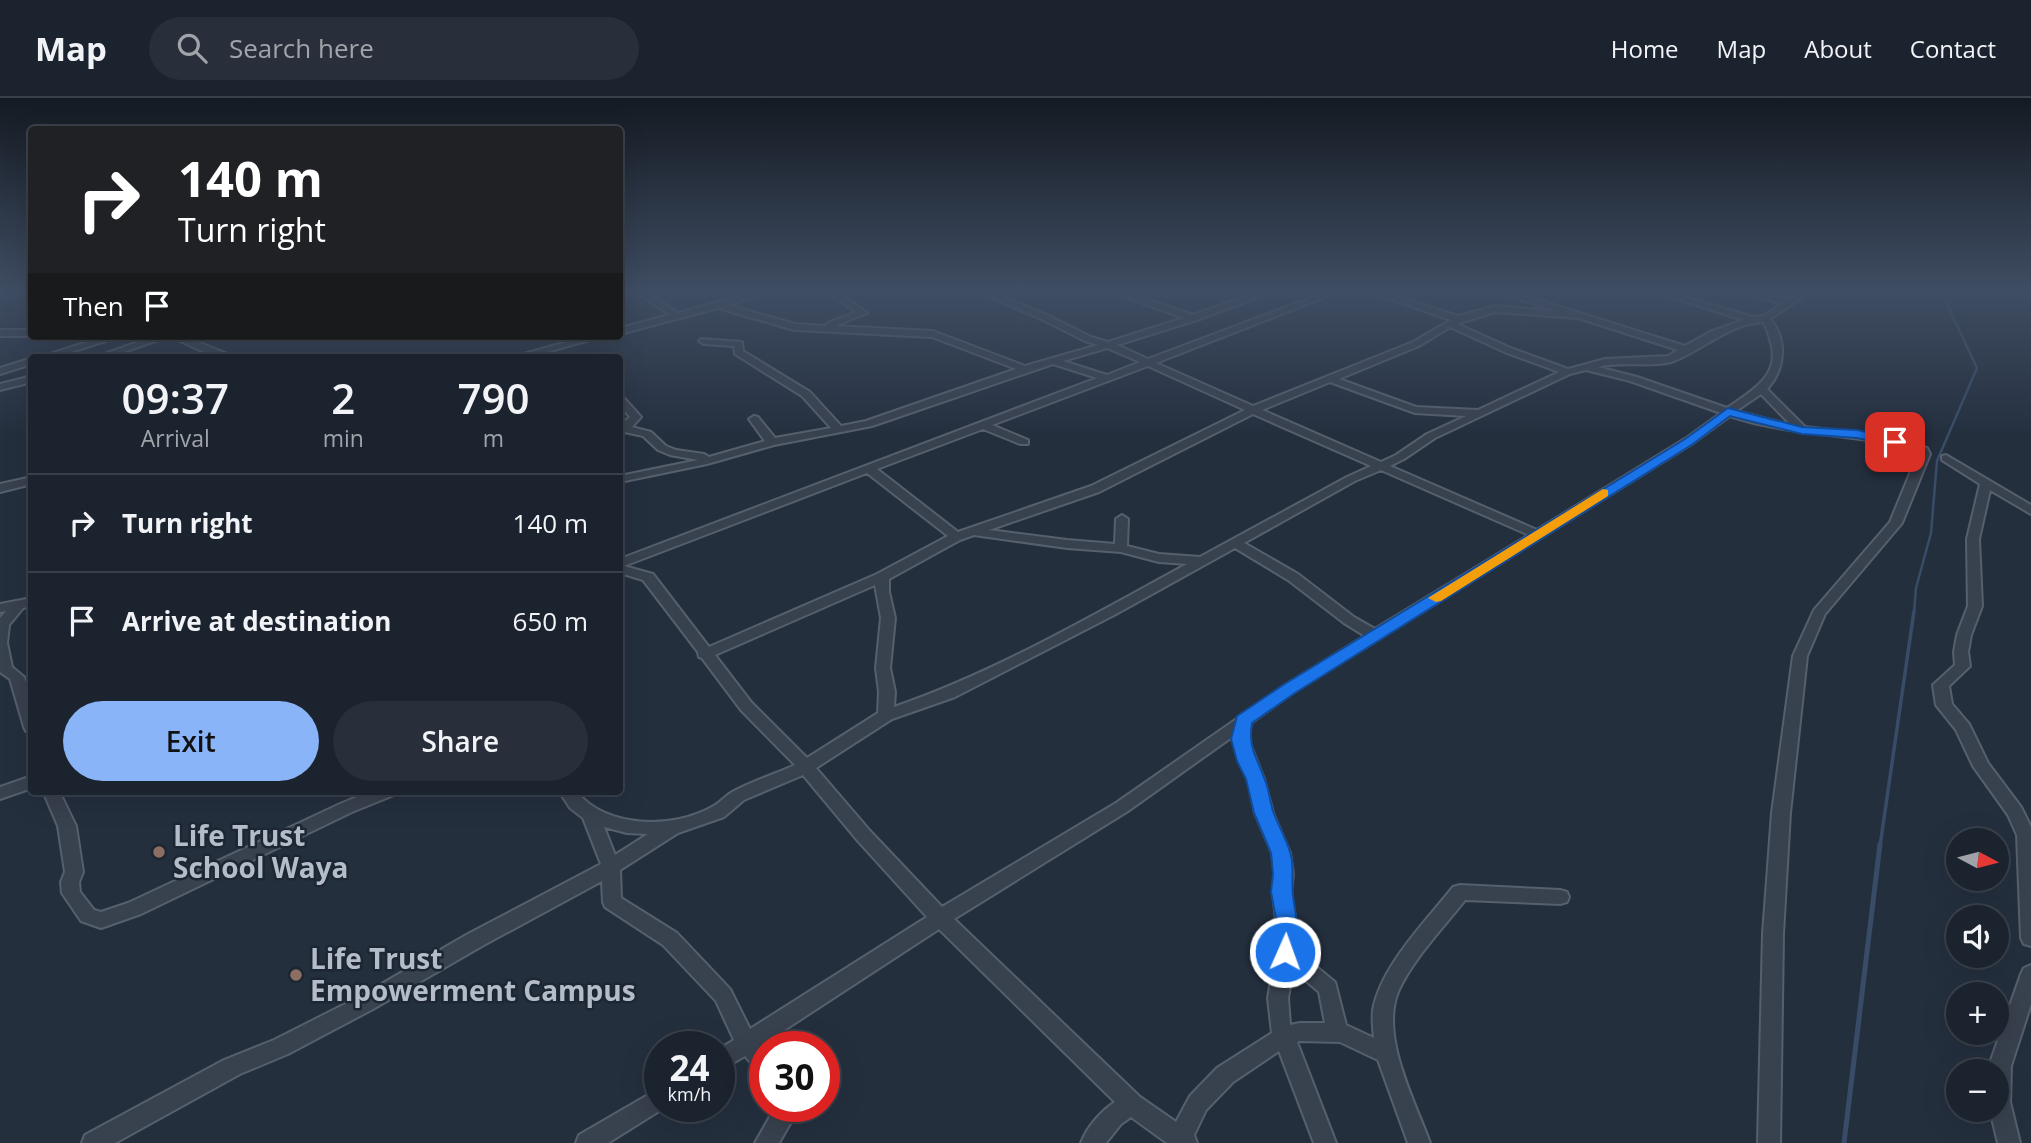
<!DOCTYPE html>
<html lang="en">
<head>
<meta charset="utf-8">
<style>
  :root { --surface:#1b232e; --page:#282f3a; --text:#f1f3f6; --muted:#a0a4aa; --line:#39404a; --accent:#8ab4f8 }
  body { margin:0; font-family:"Open Sans",sans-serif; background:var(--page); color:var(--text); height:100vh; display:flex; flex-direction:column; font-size:26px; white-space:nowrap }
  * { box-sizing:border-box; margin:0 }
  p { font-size:23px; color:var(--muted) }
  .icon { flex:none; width:38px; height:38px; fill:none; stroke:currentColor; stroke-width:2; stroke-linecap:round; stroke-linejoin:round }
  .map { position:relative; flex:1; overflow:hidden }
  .sheet { position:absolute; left:28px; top:256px; width:595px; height:441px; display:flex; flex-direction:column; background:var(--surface); border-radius:7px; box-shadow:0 7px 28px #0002,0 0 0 2px var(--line) }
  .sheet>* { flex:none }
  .top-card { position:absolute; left:28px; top:28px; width:595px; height:214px; border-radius:7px; box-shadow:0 7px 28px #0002,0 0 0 2px var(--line); background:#202124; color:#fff; overflow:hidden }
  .needle { width:46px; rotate:97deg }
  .controls { position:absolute; left:1946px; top:730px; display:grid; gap:14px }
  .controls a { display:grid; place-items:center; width:63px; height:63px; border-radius:50%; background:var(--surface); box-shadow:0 7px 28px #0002,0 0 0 2px var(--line); font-size:35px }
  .speed { position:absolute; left:644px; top:933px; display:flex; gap:14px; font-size:35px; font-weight:700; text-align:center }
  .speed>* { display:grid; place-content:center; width:91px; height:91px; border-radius:50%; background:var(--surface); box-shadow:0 7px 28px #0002,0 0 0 2px var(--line); line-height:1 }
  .speed small { font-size:18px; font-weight:400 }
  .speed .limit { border:10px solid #d22; background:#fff; color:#111 }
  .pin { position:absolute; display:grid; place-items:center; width:60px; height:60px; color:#fff; margin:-30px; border-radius:14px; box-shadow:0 4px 10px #0006 }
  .me { position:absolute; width:77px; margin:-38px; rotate:2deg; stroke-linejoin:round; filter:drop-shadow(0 0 5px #0008) }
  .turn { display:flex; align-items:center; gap:24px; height:147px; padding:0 35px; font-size:32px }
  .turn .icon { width:91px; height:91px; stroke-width:2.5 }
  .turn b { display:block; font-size:49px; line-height:60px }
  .then { display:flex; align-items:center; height:66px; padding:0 35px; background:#0003; gap:14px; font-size:26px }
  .eta { display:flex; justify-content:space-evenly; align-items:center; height:119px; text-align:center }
  .eta b { font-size:42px; font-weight:600; line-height:49px }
  .primary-button { display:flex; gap:14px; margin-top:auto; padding:14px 35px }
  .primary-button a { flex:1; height:80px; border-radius:42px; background:var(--accent); color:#111; font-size:28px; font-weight:600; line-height:80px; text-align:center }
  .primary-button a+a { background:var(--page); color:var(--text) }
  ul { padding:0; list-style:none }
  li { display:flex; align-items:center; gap:21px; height:98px; padding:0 35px; border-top:2px solid var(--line) }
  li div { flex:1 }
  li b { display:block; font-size:26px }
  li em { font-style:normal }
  header { display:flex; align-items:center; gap:42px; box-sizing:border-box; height:98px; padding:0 35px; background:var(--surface); border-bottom:2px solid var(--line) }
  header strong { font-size:33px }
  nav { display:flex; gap:38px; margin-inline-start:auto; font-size:24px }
  .search { width:490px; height:63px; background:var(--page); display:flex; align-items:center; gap:18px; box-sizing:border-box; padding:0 24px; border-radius:38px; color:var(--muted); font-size:26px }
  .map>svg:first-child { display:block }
</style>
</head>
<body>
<header>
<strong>Map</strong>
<div class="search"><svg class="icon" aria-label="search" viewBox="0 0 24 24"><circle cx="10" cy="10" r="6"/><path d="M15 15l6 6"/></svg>Search here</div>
<nav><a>Home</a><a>Map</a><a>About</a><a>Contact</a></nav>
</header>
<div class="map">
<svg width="2031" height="1045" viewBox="0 0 2031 1045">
  <rect width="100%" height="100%" fill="#242f3e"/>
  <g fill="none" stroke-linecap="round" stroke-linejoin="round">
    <!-- stream-far2 -->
    <path stroke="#394c67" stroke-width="2.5" d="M1914 515 1916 490 1931 435 1937 363 1977 270 1946 204 1968 191"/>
    <!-- stream-far1 -->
    <path stroke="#394c67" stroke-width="3.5" d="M1880 748 1914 513"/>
    <!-- stream -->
    <path stroke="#394c67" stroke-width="5" d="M1844 1045 1880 746"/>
    <!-- minor casing -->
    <g stroke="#565f6c" stroke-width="4">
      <path id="minor" d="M631 191H641L678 215 767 191H782L728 207 795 226 826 228 827 225 856 214 823 191H833L867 215 835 228 933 233 1025 268 1098 247 1085 243 1041 221 972 191H984L1047 217 1091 239 1108 244 1184 220 1104 191H1117L1193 217 1268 191H1281L1197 222 1117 247 1148 261 1334 191H1346L1156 265 1253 308 1413 244 1451 222 1361 191H1374L1458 218 1495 208 1555 213 1490 191H1503L1685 248 1710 234 1743 222 1646 191H1660L1752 219 1763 218 1782 206 1738 191H1752L1788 202 1804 191H1814L1770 221C1788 241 1785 272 1767 291L1805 329 1884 338 1927 350 1930 356 1902 425 1825 516 1807 558 1790 715 1783 836 1780 1045H1758L1763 836 1772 715 1793 558 1814 512 1890 424 1918 356V354C1857 334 1791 339 1730 318L1693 345 1294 594 1251 625 1248 641 1264 681 1273 715 1290 755 1293 776 1291 794 1298 841 1296 852 1335 884 1346 927 1374 940C1373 931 1372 921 1373 912 1381 868 1426 823 1453 789L1460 787 1560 792 1567 794 1569 799 1567 804 1560 806 1465 802C1444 829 1412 862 1398 894 1380 939 1415 1003 1430 1045H1408L1378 962 1340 944 1300 943 1297 944 1336 1045H1314L1279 953 1233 984 1206 1012 1194 1037 1197 1045H1167L1131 1019 1121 1026 1106 1045H1081C1087 1029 1101 1013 1115 1004L939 831 763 946 766 948 765 975 757 972 745 958 719 973V951L734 942 716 903 663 847 605 809 603 804 602 783 482 848 373 911 288 956 240 976 115 1045H82L85 1037 224 962 274 942 359 899 468 836 601 766 583 720 570 710 559 693H576C606 731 673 731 712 709 720 705 726 697 734 693 753 683 775 676 795 667L741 612 702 560 699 559 698 554 643 482 620 475V461L1097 280 1053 266 872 328 774 347 707 366 620 384V378L698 362 670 357 658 352 643 338 620 333V327L630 319 620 308V299L624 300 641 319 632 329 651 334 666 348 676 352 704 356 709 359 765 343 749 321 754 318 758 319 775 340 831 330 802 298 735 256 734 248 704 246 699 243 701 241 742 244 743 253 810 294 841 328 866 323 1016 271 932 239 794 232 718 210 620 236V230L670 217ZM1495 214 1578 220 1678 252 1668 258 1605 261 1568 271 1513 251 1457 226ZM1763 224C1767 230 1769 237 1771 245 1781 278 1750 294 1727 310L1637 279 1598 269C1620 263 1655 270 1674 263 1705 251 1726 227 1763 224ZM1450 229 1507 255 1559 274 1478 312 1416 309 1339 281 1419 248ZM1107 250 1140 264 1107 277 1063 263ZM1148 268 1245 312 1091 388 958 434 877 371 983 331 1020 346H1028V342L992 327ZM1586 272 1630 283 1721 315 1685 341 1537 432 1390 368 1404 361 1435 340 1570 276ZM1330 284 1415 315 1466 318 1427 336 1396 357 1381 364 1262 312ZM1761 296 1791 327 1736 313ZM1253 316 1371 368 1347 379 1200 459 1159 456 1127 448 1128 421 1122 417 1116 421 1115 446 1067 442 989 432 1099 394ZM1381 372 1529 437 1375 531 1354 519 1298 476 1244 445 1355 383ZM867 375 948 438 877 476 709 549 653 476 624 468ZM974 437 1067 450 1121 454 1159 464 1187 466C1093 517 996 574 894 609L895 594 890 570 895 520 889 494V481L960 442ZM1235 450 1288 482 1344 525 1365 538 1284 588 1116 705 942 809 870 733 816 670 892 621 955 599 1116 516ZM875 487 881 520 876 570 879 594 878 615 807 660 751 604 715 557ZM1232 639 1239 663 1248 681 1255 715 1272 755 1275 776 1273 794 1278 841 1268 900 1272 935 1217 970 1190 998 1176 1024 1140 999 954 821 1128 713ZM803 677 858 743 927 819 750 931 730 891 677 835 621 800 620 772 678 735 724 719 744 702ZM604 729 627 735 648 736 615 757ZM1293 872 1319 894 1325 925H1300L1290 927 1288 900Z
        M0 232H32V238H0Z
        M46 238H77C70 243 53 243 46 238Z
        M106 238H121L56 259H41Z
        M155 238H169L110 259H96Z
        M170 238H183L235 259 208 256Z
        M588 238H604L529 259H513Z
        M32 260V266L0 276V270Z
        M32 278V284L0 292V286Z
        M1946 357 2031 407V416L1990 392 1979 441 1982 508 1971 537 1968 554 1970 568 1949 588 1952 606 1969 626 1988 665 2021 709 2031 729V848L2024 846 2021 840 2017 737 2008 717 1973 668 1956 632 1936 607 1933 587 1955 567 1954 554 1957 537 1968 508 1967 441 1980 386 1942 362V358Z
        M32 379V386L0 394V386Z
        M32 500V508L23 510 9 527 7 545 12 569 24 579 32 602V634L26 633 24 629 10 581 0 574V520L6 513 0 514V506Z
        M32 678V690L0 701V689Z
        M43 693H59L76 728 83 774 79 784 80 794 94 812 101 814 128 805 340 706 371 693H396L394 697 352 714 141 816 101 830 81 823 62 795 61 784 65 774 58 728Z
        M2031 867V906L2011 968 2010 1004 2020 1045H1998L1990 1012H1997V973H1989V968L2021 876 2024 870Z
        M660 990V1008H667L608 1045H576L579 1037Z
        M776 1008H800L779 1045H755Z"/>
    </g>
    <!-- minor -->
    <use href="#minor" fill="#38414e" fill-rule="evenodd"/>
  </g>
  <!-- sky -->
  <linearGradient id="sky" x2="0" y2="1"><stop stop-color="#141a22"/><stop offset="0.57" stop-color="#3f4d63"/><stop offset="1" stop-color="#3f4d63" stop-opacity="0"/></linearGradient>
  <rect width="2031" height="338" fill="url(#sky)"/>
  <!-- route -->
  <path fill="#1a73e8" stroke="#114b97" stroke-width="2" d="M1728 310 1802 329 1857 332 1900 341 1902 344 1895 348 1857 340 1802 336 1730 318 1693 346 1295 595 1252 625C1248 651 1257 659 1265 682 1269 692 1270 703 1273 713 1278 727 1286 740 1290 754 1295 768 1291 782 1293 797 1295 818 1303 840 1293 861L1285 864 1277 861 1274 854 1277 826 1271 794 1273 776 1271 755 1254 715 1246 681 1237 663 1231 641 1237 618 1283 587 1685 341Z"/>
  <!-- slow -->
  <path fill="#f59e0b" d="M1603 391 1608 392V398L1441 503 1436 504 1428 500Z"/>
  <!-- markers -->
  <g fill="#8d6e63" stroke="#1d2633" stroke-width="2.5">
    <circle cx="159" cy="754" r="7"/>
    <circle cx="296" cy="877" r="7"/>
  </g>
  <g text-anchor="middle" stroke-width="5" stroke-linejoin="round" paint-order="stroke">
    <!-- near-poi labels -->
    <g font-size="28" font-weight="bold" fill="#b4bcc9" stroke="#1d2633" text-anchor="start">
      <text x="173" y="748">Life Trust<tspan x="173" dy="32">School Waya</tspan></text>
      <text x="310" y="871">Life Trust<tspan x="310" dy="32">Empowerment Campus</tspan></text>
    </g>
  </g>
</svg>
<div class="controls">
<a><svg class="needle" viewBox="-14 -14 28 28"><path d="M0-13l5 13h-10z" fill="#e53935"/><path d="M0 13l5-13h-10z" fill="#a0a4aa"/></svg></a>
<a><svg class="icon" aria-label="sound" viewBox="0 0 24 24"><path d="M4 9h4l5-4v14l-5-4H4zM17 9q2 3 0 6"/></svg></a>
<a>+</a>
<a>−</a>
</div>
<div class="speed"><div>24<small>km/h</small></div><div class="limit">30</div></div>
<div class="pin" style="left:1895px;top:344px;background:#d93025"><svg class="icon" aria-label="arrive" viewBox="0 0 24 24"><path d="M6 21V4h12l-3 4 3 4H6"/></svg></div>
<svg class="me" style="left:1285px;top:854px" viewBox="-20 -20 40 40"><circle r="17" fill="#1a73e8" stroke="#fff" stroke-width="3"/><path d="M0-11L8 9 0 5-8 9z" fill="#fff"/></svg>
<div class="top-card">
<div class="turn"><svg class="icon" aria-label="right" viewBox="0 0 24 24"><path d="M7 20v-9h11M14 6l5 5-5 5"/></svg><div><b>140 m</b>Turn right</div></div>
<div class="then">Then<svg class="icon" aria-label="arrive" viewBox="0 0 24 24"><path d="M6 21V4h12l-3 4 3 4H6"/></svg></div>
</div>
<section class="sheet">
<div class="eta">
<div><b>09:37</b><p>Arrival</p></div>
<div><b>2</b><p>min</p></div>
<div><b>790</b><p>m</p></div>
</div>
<ul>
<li><svg class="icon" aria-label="right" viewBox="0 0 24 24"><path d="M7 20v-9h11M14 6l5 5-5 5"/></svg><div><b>Turn right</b></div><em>140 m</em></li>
<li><svg class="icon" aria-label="arrive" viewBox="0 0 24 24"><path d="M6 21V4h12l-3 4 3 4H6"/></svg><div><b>Arrive at destination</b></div><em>650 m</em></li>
</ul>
<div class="primary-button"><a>Exit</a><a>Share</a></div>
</section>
</div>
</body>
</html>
